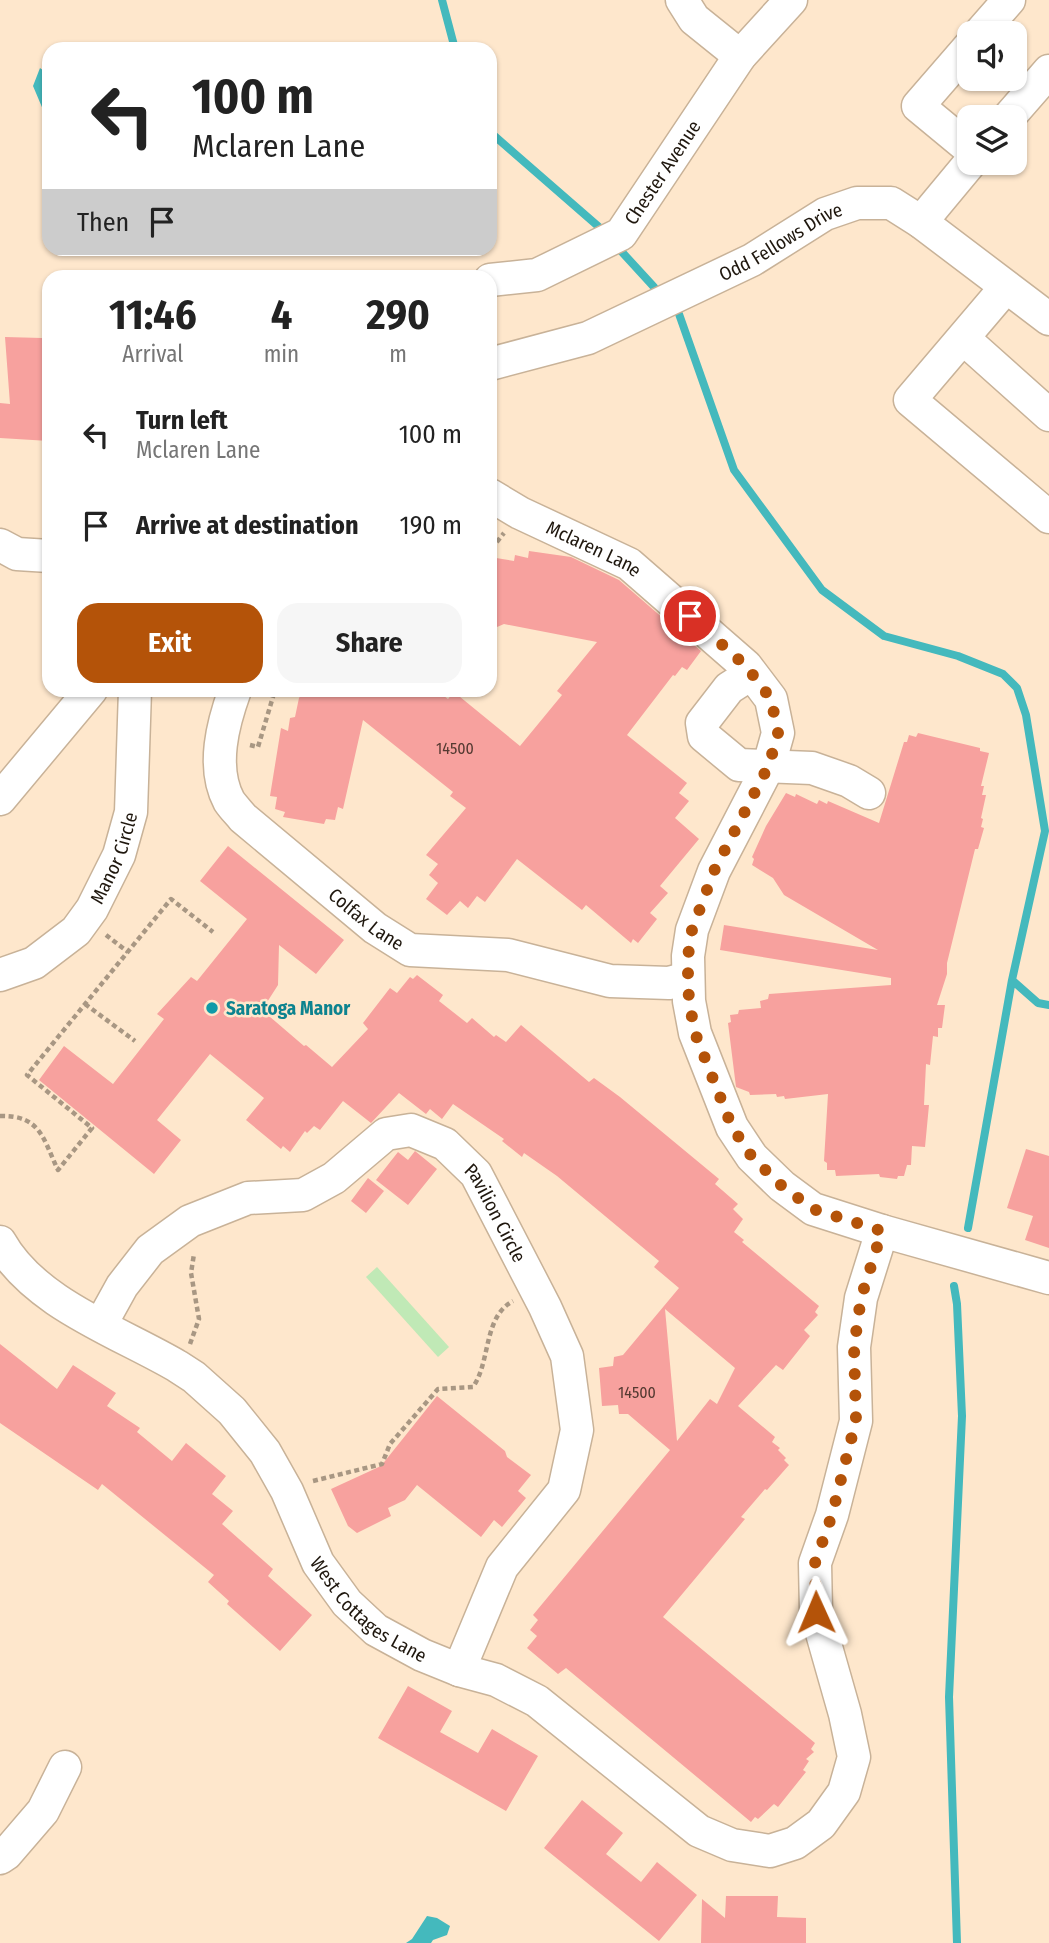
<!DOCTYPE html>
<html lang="en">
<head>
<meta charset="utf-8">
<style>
  :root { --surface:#fff; --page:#f6f6f6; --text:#222; --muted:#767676; --accent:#b45309 }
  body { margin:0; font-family:"Fira Sans Condensed",sans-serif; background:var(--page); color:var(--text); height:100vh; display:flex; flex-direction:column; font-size:26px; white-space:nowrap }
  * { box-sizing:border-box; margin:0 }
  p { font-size:23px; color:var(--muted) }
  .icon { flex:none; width:38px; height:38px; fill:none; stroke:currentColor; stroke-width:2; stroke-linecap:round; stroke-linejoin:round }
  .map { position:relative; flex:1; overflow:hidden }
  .sheet { position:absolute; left:42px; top:270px; width:455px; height:427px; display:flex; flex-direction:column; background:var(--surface); border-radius:21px; box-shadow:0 2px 5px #0004 }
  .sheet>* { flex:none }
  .hud { position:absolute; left:42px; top:42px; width:455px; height:214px; border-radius:21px; box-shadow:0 2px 5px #0004; background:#fff; color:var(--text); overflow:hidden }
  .controls { position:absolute; left:957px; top:21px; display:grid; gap:14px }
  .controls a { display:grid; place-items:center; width:70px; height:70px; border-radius:14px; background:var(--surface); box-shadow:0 2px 5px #0004; font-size:35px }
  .pin { position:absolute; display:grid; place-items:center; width:60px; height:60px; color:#fff; margin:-30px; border:4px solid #fff; border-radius:50%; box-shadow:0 2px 7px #0007 }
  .me { position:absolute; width:77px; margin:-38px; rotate:359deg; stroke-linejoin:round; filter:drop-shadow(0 0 5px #0008) }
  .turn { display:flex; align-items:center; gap:24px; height:147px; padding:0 35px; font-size:32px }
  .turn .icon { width:91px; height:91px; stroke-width:2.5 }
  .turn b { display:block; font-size:49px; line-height:60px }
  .then { display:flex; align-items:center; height:66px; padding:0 35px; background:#0003; gap:14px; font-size:26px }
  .eta { display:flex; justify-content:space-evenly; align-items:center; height:119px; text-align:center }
  .eta b { font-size:42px; font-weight:700; line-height:49px }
  .primary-button { display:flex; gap:14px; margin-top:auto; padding:14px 35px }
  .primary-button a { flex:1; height:80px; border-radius:21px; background:var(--accent); color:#fff; font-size:28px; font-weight:700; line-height:80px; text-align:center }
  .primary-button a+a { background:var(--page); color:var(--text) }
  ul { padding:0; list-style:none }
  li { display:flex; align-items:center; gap:21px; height:91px; padding:0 35px }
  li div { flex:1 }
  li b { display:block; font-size:26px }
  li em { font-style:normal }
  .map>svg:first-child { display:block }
</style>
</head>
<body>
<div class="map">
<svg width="1049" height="1943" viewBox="0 0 1049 1943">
  <rect width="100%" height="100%" fill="#fee7cc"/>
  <!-- green -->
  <path fill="#c0e9b6" d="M377 1267 449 1347 438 1357 366 1277Z"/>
  <!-- water -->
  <path fill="#44b9bd" d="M40 68 49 75 47 119 33 86Z
    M427 1916 437 1918 450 1926 447 1935 433 1940 431 1943H406L412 1939Z"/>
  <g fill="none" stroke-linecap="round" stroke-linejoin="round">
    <!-- stream -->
    <path stroke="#44b9bd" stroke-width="8" d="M442 0 455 49
      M490 132 599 227
      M621 251 654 287
      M679 314 734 470 822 590 884 636 958 656 1003 674 1017 688 1026 715 1045 831 1012 980 1038 1003 1049 1005
      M968 1228 1012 980
      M954 1286 957 1304 962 1416 949 1697 957 1943"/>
  </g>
  <!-- building -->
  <path fill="#f7a19e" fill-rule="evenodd" d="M5 337 42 338 43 353 49 354V441L0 438V403L10 404Z
    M529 551 571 557 619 580 701 651 687 670 682 667 675 676 673 675 627 735 687 783 679 793 689 801 675 818 699 839 660 886 668 893 650 913 657 919 638 943 633 939 631 943 586 905 582 910 517 859 485 902 477 896 468 908 460 901 447 915 426 899 438 883 429 875 438 864 426 855 466 808 450 796 453 792 363 720 343 809 338 807 335 820 326 819 324 824 283 817 285 812 275 809 277 797 270 796 281 728 288 731 290 718 295 717 299 698 305 690H436L448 699 454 692 520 746 562 695 557 691 597 642 504 624 490 630V557L514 561 515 555 528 558Z
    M918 733 980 748V751L989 753 981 786H984L982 795H986L981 818 983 819 981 827 984 828 978 849H975L947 963V974L937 1005H945L942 1028H938V1037L933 1036 930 1065 926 1064 924 1105H929L925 1147 912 1146 911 1165H907L904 1176H898L897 1179 880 1177 879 1174 836 1176 835 1170H827V1163L824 1161 828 1094 785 1099 784 1096 777 1097 776 1094 750 1095 749 1092 736 1087 728 1023 731 1022 730 1015 738 1014 739 1010 761 1008 760 1001 768 999 769 994 891 985V978L720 950 724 925 878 950 784 895 773 878 752 865 754 859 752 857 766 826 786 793 795 797 796 794 817 804 819 800 827 804 828 801 879 823 904 742H907L909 735 916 737Z
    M228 846 344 940 316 974 279 945 278 985 262 1010 304 1046 306 1045 332 1067 368 1029 363 1023 390 988 397 993 410 977 413 979 417 975 443 995 439 1001 467 1023 472 1018 494 1037 496 1035 506 1042 521 1025 589 1082 594 1078 620 1097 719 1179 715 1184 738 1204 733 1209 743 1219 734 1232 744 1240 742 1242 819 1306 815 1312 818 1315 804 1330 810 1336 783 1370 776 1365 738 1406 775 1437 772 1442 780 1448 778 1450 786 1458 784 1460 789 1465 767 1490 765 1489 741 1517 745 1519 663 1617 815 1743 811 1749 814 1752 806 1759 809 1761 803 1770 806 1772 778 1807 774 1804 758 1819 755 1817 751 1822 566 1668 558 1674 527 1648 537 1636 530 1630 538 1620 533 1615 670 1450 628 1414H619L618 1405 602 1406 599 1368 613 1366 614 1357 623 1355 679 1288 654 1267 659 1261 557 1176 524 1153 522 1157 502 1141 504 1139 453 1104 442 1119 430 1109 426 1114 399 1093 371 1123 343 1101 320 1130 314 1126 307 1133 305 1131 290 1152 283 1146 281 1149 246 1120 264 1098 210 1054 157 1120 181 1140 154 1174 39 1080 64 1046 113 1084 164 1019 157 1014 191 977 197 981 247 919 200 881ZM665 1309 735 1368 717 1404 710 1399 677 1441Z
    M1026 1149 1049 1156V1248L1025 1240 1033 1216 1007 1208Z
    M415 1151 437 1169 408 1205 376 1180 398 1152 408 1160Z
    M368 1178 384 1191 366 1213 351 1201Z
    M0 1344 57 1389 73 1365 116 1393 107 1406 140 1428 137 1432 172 1461 186 1443 226 1476 212 1494 233 1511 222 1524 273 1569 268 1576 312 1615 280 1651 227 1604 229 1601 208 1582 214 1575 102 1484 98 1490 0 1423Z
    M437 1396 505 1451 507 1457 531 1475 518 1491 526 1498 502 1527 494 1520 481 1537 417 1485 405 1500 388 1508 391 1516 357 1533 348 1526 331 1489 381 1466Z
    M408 1686 452 1711 440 1732 478 1753 492 1729 538 1756 506 1811 378 1738Z
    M582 1800 623 1833 606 1854 641 1882 657 1862 697 1895 659 1941 544 1848Z
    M726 1896H778L777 1917 806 1918V1943H701L702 1899 725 1918Z"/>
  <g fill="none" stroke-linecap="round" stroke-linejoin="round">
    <!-- minor casing -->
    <g stroke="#c8b298" stroke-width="35">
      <g id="minor">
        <path d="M682 0 694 19 740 56"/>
        <path d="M980 33 1009 0"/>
        <path d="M970 46 918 106 970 149"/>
        <path d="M1009 117 1049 71"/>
        <path d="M921 222 970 163"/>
        <path id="s1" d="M490 280 537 275 621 234 740 56 791 0"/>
        <path d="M1006 287 910 400 1049 517"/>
        <path d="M964 339 1049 415"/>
        <path id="s2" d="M490 364 588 338 752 260 825 214 857 203H891L921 222 1049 319"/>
        <path id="s3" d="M490 495 520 513 629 564 746 666 771 699 778 733 769 765 714 871 692 930 688 956 689 1001 695 1033 732 1127 752 1157 782 1186 813 1209 882 1231 1049 1278"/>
        <path d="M0 545 17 554 49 556"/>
        <path d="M751 674 729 688 702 723 704 736 739 765 812 768 849 781 869 793"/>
        <path id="s4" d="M235 690C223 723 211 767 229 801 233 807 239 813 243 818L375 928 410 950 508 955 610 981 669 983 688 978"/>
        <path d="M0 799 91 690"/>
        <path id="s5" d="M0 975 34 963 76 931 92 909 119 855 131 812 135 690"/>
        <path id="s6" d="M0 1242C34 1303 119 1332 177 1366L194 1377 232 1411 265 1452 287 1491 318 1563 347 1603 376 1630 422 1655 459 1670 496 1680 537 1701 699 1831 732 1845 770 1851 795 1843 821 1824 844 1792 854 1757 845 1714 816 1612 815 1563 832 1515 856 1421 854 1347 861 1298 882 1231"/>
        <path id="s7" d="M101 1324 122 1286 150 1250 190 1221 248 1198 303 1195 334 1178 386 1134 411 1130 445 1144 476 1174 545 1307 567 1356 577 1430 564 1490 502 1567 459 1670"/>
        <path d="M0 1858 6 1854 43 1811 65 1767"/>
      </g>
    </g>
    <!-- path -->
    <path stroke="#a89783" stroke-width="4.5" stroke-dasharray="5 3.5" stroke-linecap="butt" d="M490 539 496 543 504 533
      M250 745 258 747 275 690
      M106 935 128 952
      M85 1004 135 1041
      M0 1116C41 1115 43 1139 58 1170L92 1128 27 1075 171 899 213 932
      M190 1344 199 1319 191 1273 194 1254
      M313 1481 382 1464 390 1444 438 1389 473 1387C491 1361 483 1317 513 1301"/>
    <!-- minor -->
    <use href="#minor" stroke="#fff" stroke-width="32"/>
  </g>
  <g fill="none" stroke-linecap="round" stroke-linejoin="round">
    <!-- route -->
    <path stroke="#b45309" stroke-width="12" stroke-dasharray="0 21.6" d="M690 616 746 666 771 699 778 733 769 765 714 871 692 930 688 956V978L689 1001 695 1033 732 1127 752 1157 782 1186 813 1209 882 1231 861 1298 854 1347 856 1420 832 1515 815 1563 816 1612"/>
  </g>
  <!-- markers -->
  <circle fill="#0f9aa8" stroke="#fee7cc" stroke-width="2.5" cx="212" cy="1008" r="7"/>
  <g text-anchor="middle" stroke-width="5" stroke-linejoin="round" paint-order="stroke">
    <!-- number labels -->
    <g font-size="16" fill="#553a32">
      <text x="455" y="754">14500</text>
      <text x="637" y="1398">14500</text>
    </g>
    <!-- street labels -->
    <g font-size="19" fill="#1f170e" stroke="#fee7cc">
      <text dy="7" stroke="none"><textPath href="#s1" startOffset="215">Chester Avenue</textPath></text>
      <text dy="7" stroke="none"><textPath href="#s2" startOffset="317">Odd Fellows Drive</textPath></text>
      <text dy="7" stroke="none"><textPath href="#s3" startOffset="117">Mclaren Lane</textPath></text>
      <text dy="7" stroke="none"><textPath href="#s5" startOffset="172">Manor Circle</textPath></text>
      <text dy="7" stroke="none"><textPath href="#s4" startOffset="296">Colfax Lane</textPath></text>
      <text dy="7" stroke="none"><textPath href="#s7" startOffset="508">Pavilion Circle</textPath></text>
      <text dy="7" stroke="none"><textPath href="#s6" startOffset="536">West Cottages Lane</textPath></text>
    </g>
    <!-- culture labels -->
    <g font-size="19" font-weight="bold" fill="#0d838f" stroke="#fee7cc" text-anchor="start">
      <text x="226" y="1015">Saratoga Manor</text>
    </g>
  </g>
</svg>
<div class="controls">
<a><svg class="icon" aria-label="sound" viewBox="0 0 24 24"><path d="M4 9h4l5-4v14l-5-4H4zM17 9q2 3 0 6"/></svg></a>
<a><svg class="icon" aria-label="layers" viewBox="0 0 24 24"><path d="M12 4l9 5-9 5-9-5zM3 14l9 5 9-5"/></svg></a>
</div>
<div class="pin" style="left:690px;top:616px;background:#d93025"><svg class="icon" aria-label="arrive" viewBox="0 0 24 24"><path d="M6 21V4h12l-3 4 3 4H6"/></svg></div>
<svg class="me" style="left:816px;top:1612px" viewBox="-20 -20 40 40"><path d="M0-17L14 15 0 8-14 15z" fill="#b45309" stroke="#fff" stroke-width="4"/></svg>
<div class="hud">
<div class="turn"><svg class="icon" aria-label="left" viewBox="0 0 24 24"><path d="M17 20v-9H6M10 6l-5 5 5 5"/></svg><div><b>100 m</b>Mclaren Lane</div></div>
<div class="then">Then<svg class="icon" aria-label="arrive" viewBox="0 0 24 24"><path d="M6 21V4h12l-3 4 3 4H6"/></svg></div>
</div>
<section class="sheet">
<div class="eta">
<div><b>11:46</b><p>Arrival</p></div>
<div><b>4</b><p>min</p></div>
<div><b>290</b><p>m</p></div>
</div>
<ul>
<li><svg class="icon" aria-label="left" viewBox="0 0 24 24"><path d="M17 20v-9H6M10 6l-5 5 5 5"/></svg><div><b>Turn left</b><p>Mclaren Lane</p></div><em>100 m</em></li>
<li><svg class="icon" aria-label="arrive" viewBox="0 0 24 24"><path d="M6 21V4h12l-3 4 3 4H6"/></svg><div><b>Arrive at destination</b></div><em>190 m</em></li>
</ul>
<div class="primary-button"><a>Exit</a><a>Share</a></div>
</section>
</div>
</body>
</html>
